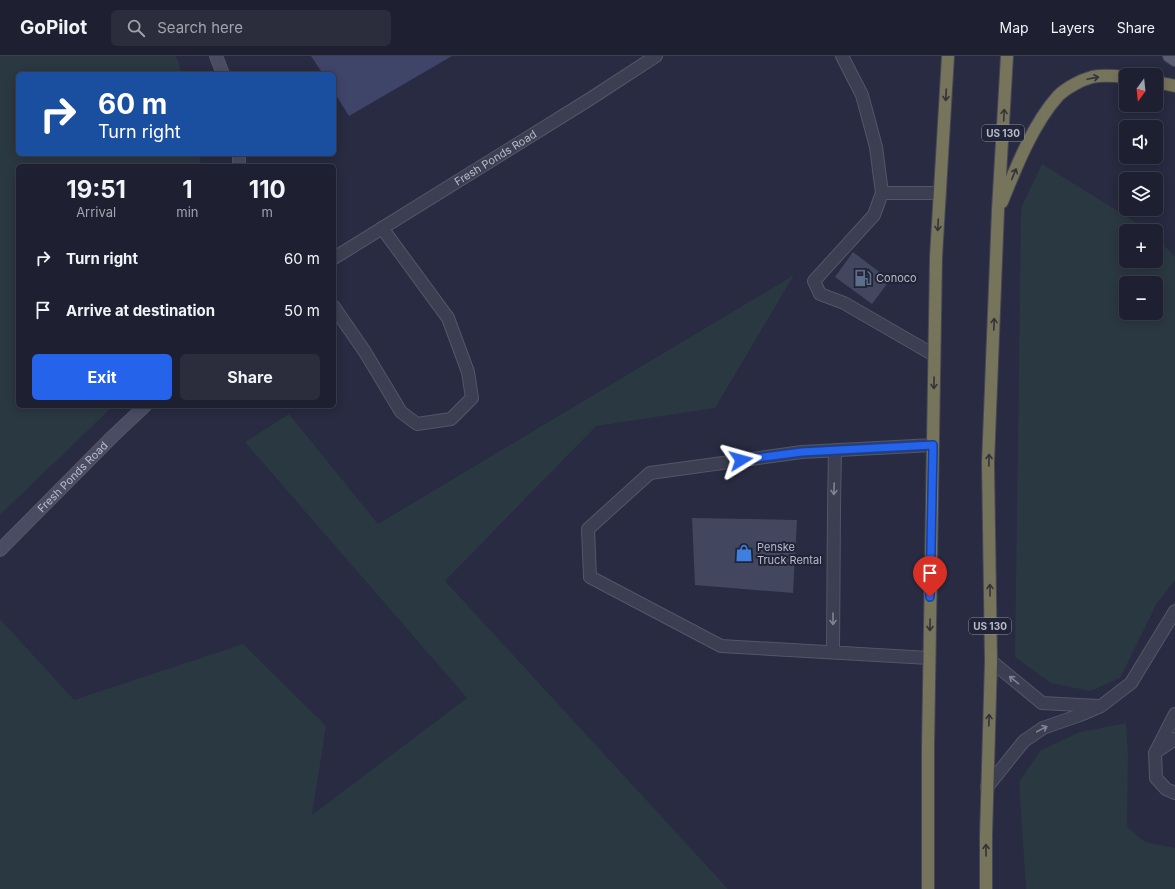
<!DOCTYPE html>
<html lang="en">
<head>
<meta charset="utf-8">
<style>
  :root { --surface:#1e2031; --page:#2b2d3d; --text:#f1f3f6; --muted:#a1a3ab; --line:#3c3e4d; --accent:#2563eb }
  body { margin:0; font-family:Inter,sans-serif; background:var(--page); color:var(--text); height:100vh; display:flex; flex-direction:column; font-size:15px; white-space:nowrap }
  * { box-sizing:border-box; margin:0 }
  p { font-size:13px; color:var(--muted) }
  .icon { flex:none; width:22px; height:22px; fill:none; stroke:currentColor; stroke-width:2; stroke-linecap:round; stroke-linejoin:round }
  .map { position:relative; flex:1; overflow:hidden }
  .sheet { position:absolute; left:16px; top:108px; width:320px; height:244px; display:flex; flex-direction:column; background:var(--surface); border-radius:6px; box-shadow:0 2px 10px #0003,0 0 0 1px var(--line) }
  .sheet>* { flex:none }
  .hud { position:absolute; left:16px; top:16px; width:320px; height:84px; border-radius:6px; box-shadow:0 2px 10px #0003,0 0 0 1px var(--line); background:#1a4fa0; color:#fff; overflow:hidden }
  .needle { width:26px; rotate:195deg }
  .controls { position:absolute; left:1119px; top:12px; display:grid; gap:8px }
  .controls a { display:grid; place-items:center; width:44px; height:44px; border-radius:6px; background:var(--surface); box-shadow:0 2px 10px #0003,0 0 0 1px var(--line); font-size:20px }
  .pin { position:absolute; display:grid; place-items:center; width:34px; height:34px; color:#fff; margin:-41px -17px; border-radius:50% 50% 50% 0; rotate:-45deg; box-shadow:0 0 4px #0007 }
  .pin .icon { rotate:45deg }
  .me { position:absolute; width:44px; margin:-22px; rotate:82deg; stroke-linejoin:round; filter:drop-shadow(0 0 3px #0008) }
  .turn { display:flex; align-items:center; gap:14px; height:84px; padding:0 16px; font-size:18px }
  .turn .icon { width:52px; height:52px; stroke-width:2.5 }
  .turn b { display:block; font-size:28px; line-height:34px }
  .eta { display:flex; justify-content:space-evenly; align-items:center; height:68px; text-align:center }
  .eta b { font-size:24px; font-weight:700; line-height:28px }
  .action { display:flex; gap:8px; margin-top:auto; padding:8px 16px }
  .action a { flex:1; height:46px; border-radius:6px; background:var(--accent); color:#fff; font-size:16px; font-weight:700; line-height:46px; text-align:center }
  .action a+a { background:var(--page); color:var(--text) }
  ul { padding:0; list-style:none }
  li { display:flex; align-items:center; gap:12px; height:52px; padding:0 16px }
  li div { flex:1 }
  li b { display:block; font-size:15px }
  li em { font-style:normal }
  header { display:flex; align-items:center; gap:24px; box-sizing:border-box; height:56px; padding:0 20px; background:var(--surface); border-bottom:1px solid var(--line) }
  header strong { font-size:19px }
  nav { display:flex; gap:22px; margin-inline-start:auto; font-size:14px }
  .search { width:280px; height:36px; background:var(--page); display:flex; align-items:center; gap:10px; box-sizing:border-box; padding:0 14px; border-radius:6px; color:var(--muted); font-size:15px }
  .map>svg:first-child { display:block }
</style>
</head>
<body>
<header>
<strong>GoPilot</strong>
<div class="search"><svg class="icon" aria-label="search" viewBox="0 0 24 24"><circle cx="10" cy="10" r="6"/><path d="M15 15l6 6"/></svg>Search here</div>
<nav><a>Map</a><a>Layers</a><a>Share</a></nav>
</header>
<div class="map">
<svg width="1175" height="833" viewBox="0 0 1175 833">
  <rect width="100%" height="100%" fill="#282b41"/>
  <!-- green -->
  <path fill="#2a3842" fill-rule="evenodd" d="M0 0H175L178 4 181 18H18V98H199L201 110H18V350H113L0 459Z
    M1042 108 1150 175H1126V205H1156V181L1175 201V524L1157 547 1120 622 1090 635 1051 627 1015 601 1021 152ZM1126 227H1156V257H1126Z
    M794 219 715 352 596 370 445 525 728 833H0V563L74 644 243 588 326 670 312 759 467 642 245 386 289 358 378 468Z
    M1126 667 1128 699 1127 771 1145 786 1175 792V833H1026L1019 726 1041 694 1080 676Z"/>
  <!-- water -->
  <path fill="#3f4469" d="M311 0H452L349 60 334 36V18H323Z"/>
  <!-- building -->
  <path fill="#42465f" d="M853 196 890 224 872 248 835 221Z
    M692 462 797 464 793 537 695 529Z"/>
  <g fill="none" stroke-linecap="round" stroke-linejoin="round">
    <!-- lane casing -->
    <g stroke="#545668" stroke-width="14">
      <path id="lane" d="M842 0 862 39 876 91 882 137 874 159 814 225 820 238 844 247 934 299
        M882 137H940
        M334 251 365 296 401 356 417 368 451 363 472 342 468 316 448 262 382 172
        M833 596 834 451 835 394
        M929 602 721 590 590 521 588 473 650 417 802 396 933 389
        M991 605 1042 647 1098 650
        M1175 658 1155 697 1156 722 1166 733 1175 737
        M1156 696 1175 683
        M987 731 1024 685 1043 672 1080 659 1101 650 1131 627 1175 555"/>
    </g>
    <!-- street casing -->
    <g stroke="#545668" stroke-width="14">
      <g id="street">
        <path id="s1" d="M334 202 590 43 656 0"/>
      </g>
    </g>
    <!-- secondary casing -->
    <g stroke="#545668" stroke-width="14">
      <g id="secondary">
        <path d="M216 0 223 18"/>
        <path d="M239 110V98"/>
        <path id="s2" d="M0 494 112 381 145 350"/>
      </g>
    </g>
    <!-- primary casing -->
    <g stroke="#434557" stroke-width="14">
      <path id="primary" d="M1169 0 1175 4"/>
    </g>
    <!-- highway casing -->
    <g stroke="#444658" stroke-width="14">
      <path id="highway" d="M1156 26 1175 30
        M1002 146C1016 111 1033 68 1058 40 1066 32 1081 24 1092 21 1102 19 1116 20 1126 21
        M928 833V692L936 201 948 0
        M986 833V780L991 605 988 407 998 154 1007 0"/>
    </g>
    <!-- lane -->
    <use href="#lane" stroke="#3c3f51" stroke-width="12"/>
    <!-- street -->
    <use href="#street" stroke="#3c3f51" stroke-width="12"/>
    <!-- secondary -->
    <use href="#secondary" stroke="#4a4c64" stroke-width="12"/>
    <!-- primary -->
    <use href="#primary" stroke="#5a5d71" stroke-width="12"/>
    <!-- highway -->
    <use href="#highway" stroke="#76745a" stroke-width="12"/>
  </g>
  <!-- one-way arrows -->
  <defs><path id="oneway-shaft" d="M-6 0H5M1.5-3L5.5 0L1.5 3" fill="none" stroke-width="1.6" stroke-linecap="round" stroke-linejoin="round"/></defs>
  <g stroke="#32333d">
    <use href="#oneway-shaft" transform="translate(1093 22) rotate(-12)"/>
    <use href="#oneway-shaft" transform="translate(946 39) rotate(93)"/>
    <use href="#oneway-shaft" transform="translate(1004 59) rotate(-87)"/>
    <use href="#oneway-shaft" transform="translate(1014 118) rotate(-67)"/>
    <use href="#oneway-shaft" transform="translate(938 169) rotate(93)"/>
    <use href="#oneway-shaft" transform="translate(994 268) rotate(-88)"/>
    <use href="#oneway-shaft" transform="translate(934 327) rotate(91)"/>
    <use href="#oneway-shaft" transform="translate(989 404) rotate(-89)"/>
    <use href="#oneway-shaft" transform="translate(990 534) rotate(-91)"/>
    <use href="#oneway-shaft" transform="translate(930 569) rotate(91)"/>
    <use href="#oneway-shaft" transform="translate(989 664) rotate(-88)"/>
    <use href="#oneway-shaft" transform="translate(986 794) rotate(-90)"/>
  </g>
  <g stroke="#818394">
    <use href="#oneway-shaft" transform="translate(834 433) rotate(92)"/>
    <use href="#oneway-shaft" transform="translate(833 563) rotate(90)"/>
    <use href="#oneway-shaft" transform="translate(1014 624) rotate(-141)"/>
    <use href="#oneway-shaft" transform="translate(1042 673) rotate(-28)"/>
  </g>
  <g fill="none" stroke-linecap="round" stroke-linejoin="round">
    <!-- route casing -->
    <g stroke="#184099" stroke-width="10">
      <path id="route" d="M741 404 802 396 933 389 930 541"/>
    </g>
    <!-- route -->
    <use href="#route" stroke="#2563eb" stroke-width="7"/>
  </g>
  <!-- icons -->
  <defs>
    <g id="fuel-bare" transform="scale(1.38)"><path d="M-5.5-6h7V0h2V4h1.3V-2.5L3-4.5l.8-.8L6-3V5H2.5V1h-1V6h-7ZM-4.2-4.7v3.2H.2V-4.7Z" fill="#5c6f8a" stroke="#212336" stroke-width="2.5" paint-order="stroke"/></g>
    <g id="shop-bare" transform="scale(1.38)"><path d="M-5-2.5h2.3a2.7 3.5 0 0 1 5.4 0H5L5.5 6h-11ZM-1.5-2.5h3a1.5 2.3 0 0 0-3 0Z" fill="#3f7fe0" stroke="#212336" stroke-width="2.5" paint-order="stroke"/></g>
  </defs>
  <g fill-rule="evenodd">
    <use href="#fuel-bare" x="863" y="222"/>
    <use href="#shop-bare" x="744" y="497"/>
  </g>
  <g text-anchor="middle" stroke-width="4" stroke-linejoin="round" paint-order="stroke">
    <!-- shield labels -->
    <g fill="#212336" stroke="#8b8d9e" stroke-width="1">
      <rect x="982" y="69" width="42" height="16" rx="3"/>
      <rect x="969" y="562" width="42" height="16" rx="3"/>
    </g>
    <g font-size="10" font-weight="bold" fill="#b9bbcb">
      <text x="1003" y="81">US 130</text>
      <text x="990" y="574">US 130</text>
    </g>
    <!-- street labels -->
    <g font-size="11" fill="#b9bbcb" stroke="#212336">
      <text dy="4" stroke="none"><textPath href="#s1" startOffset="190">Fresh Ponds Road</textPath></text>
      <text dy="4" stroke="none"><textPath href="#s2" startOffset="103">Fresh Ponds Road</textPath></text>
    </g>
    <!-- poi labels -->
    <g font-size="11" fill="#b9bbcb" stroke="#212336" text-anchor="start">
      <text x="876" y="226">Conoco</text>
      <text x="757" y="495">Penske<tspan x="757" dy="13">Truck Rental</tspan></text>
    </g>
  </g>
</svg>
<div class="controls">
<a><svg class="needle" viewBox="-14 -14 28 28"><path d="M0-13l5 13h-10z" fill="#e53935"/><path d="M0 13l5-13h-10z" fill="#a1a3ab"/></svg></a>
<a><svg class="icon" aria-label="sound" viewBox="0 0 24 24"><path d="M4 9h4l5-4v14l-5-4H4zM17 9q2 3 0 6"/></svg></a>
<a><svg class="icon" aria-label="layers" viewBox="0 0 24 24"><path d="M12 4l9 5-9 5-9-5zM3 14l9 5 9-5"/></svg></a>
<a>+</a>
<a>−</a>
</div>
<div class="pin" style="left:930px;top:541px;background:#d93025"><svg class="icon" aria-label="arrive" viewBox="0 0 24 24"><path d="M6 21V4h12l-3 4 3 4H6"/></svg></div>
<svg class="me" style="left:741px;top:404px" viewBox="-20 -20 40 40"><path d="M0-17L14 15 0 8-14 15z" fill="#2563eb" stroke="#fff" stroke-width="4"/></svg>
<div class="hud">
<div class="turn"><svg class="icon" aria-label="right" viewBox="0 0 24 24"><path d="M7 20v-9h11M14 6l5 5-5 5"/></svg><div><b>60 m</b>Turn right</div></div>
</div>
<section class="sheet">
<div class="eta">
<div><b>19:51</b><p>Arrival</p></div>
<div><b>1</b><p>min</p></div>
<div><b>110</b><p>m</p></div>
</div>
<ul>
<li><svg class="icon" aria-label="right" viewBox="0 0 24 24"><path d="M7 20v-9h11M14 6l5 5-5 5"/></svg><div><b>Turn right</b></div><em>60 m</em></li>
<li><svg class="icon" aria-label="arrive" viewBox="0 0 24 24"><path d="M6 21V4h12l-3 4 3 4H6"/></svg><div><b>Arrive at destination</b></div><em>50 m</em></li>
</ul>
<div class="action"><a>Exit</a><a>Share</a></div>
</section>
</div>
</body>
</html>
